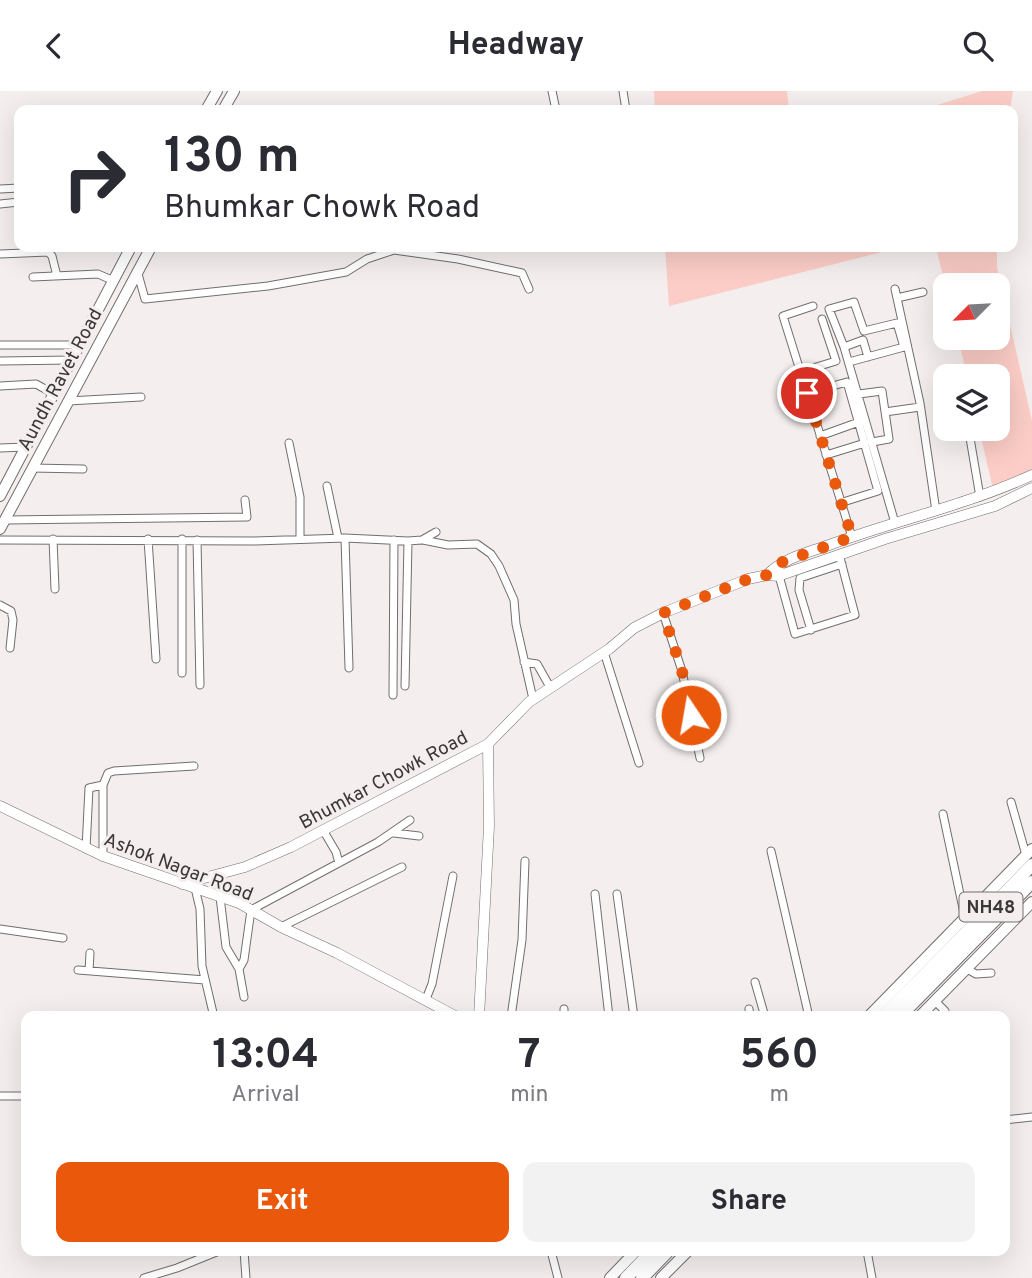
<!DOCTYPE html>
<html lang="en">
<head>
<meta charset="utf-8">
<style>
  :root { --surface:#fff; --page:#f2f2f3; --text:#2b2b33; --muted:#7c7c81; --accent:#ea580c }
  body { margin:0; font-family:Overpass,sans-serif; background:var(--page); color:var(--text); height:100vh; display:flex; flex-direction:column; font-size:26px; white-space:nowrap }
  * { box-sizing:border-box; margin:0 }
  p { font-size:23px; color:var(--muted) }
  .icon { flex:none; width:38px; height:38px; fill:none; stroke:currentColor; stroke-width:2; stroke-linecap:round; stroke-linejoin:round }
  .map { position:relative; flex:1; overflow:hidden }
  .sheet { position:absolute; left:21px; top:920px; width:989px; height:245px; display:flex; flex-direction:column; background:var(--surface); border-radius:14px; box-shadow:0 7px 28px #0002 }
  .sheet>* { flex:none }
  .guide { position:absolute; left:14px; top:14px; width:1004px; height:147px; border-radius:14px; box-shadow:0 7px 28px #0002; background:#fff; color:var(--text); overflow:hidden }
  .needle { width:46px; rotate:246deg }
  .buttons { position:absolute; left:933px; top:182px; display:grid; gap:14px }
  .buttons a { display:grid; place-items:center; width:77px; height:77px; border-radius:14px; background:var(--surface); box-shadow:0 7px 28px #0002; font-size:35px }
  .pin { position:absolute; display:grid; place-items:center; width:60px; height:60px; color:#fff; margin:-30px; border:4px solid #fff; border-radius:50%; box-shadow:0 2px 7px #0007 }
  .me { position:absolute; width:77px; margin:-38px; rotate:348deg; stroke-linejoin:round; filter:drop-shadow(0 0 5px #0008) }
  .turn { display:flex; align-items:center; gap:24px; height:147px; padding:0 35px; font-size:32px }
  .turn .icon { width:91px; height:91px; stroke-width:2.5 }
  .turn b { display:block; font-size:49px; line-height:60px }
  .eta { display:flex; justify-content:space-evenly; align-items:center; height:119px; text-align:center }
  .eta b { font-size:42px; font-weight:700; line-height:49px }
  .cta { display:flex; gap:14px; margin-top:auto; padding:14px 35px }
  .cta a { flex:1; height:80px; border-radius:14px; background:var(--accent); color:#fff; font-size:28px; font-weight:700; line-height:80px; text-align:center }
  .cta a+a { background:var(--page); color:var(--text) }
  header { display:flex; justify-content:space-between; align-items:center; height:91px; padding:0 35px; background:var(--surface); font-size:32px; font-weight:700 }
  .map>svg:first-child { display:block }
</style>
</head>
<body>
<header><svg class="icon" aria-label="back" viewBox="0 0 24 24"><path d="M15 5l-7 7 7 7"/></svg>Headway<svg class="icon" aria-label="search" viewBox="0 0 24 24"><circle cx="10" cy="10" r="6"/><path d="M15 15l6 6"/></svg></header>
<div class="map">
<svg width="1032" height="1187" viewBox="0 0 1032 1187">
  <rect width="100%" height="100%" fill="#f4efee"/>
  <!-- green -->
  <path fill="#fbcdc6" d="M654 0H787L789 19H655Z
    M982 0H1013L1010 19H921Z
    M665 156H902L669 215Z
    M936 156H997V176L1032 330V381L994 402 979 338H998V285H967L958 247H998V194H945Z"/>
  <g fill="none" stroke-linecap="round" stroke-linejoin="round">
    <!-- street casing -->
    <g stroke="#736e6d" stroke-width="9">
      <path id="street" d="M552 0 556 19
        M623 0 626 19
        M0 98 19 97
        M0 113 19 111
        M0 163 48 161 52 165 57 185
        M138 183 145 208 268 195 346 181 367 168 394 159 458 168 522 182 529 198
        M33 186 98 183 114 190
        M895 198 920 312 936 420
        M897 207 923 201
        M813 215 783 225 852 446
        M0 254H80
        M844 256 895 432
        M0 270 72 269
        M849 271 904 256 897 232 864 240 854 211 829 218 844 256 863 249 868 266
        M800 281 836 270 822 228
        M0 295 36 293 54 303
        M807 302 847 291 878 400 840 412
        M859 303 882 300 889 348 872 351
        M68 310 141 306
        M885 321 920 316
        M820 345 859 331
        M970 347 980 406
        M289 352 300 406V448
        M0 357 26 356
        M826 364 865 352
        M32 377 83 378
        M327 395 338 447
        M5 429 247 426 245 409
        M345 447 349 577
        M53 448 55 498
        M148 448 156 568
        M182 448V582
        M0 449 255 450 345 447 408 450 422 449 436 441
        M197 449 200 594
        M423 449 448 454 477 453 491 463 499 475 514 509 516 533 533 608
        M778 481 795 543 855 524 839 463
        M0 514 11 520 13 529 10 557
        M663 522 682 580 700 667
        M811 539 799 499 800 487 842 473
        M604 561 639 672
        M524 571 537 573 550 596
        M405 595 408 450
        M393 604 394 449
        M1011 711 1026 764
        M943 723 965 827
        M323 739 336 761 339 772
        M394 742 419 745
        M86 758 89 697 103 694
        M771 760 809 926
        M103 765V694L108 682 114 680 194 675
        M195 797 200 818 202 875 214 926
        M595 803 609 926
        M617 803 634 926
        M220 806 226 856 239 878
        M281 836 402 776
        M0 838 63 847
        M967 878 976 883 991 882
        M78 879 205 889
        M89 880 90 862
        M755 891 765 926
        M244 906 239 878 244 869 251 819 378 751 410 729
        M426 908 432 893 453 785
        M935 910 945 920
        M564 918V926
        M749 918 750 926
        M511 926 522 849 525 770
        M0 1005H26
        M1004 1029 1032 1026
        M244 1160 246 1187
        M551 1160 558 1187
        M867 1160 872 1187
        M144 1187 177 1177 219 1160"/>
    </g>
    <!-- secondary casing -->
    <g stroke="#736e6d" stroke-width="11">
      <path id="secondary" d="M767 484C783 467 807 462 829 454 896 429 967 414 1032 384
        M0 715 103 765 239 812 281 836 337 862 457 926
        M182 793 245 776 291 756 488 653 529 611 609 558 634 537 663 522 748 488 767 484 778 485 885 448 995 415 1032 397
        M479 926 489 735 488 653"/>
    </g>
    <!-- primary casing -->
    <g stroke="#736e6d" stroke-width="12">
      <path id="primary" d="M206 19 217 0
        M223 19 234 0
        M0 405 131 156
        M0 438 151 156
        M868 926 1032 758
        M919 926 1032 811
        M610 1187 636 1160
        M661 1187 688 1160"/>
    </g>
    <!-- highway casing -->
    <g stroke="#736e6d" stroke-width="14">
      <path id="highway" d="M883 926 1032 774
        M899 926 1032 791
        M626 1187 652 1160
        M642 1187 668 1160"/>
    </g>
    <!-- street -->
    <use href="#street" stroke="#fff" stroke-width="7"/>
    <!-- secondary -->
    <use href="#secondary" stroke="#fff" stroke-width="10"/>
    <!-- primary -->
    <use href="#primary" stroke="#fff" stroke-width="10"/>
    <!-- highway -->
    <use href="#highway" stroke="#fff" stroke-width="12"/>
  </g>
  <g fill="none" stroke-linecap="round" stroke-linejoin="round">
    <!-- route -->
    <path stroke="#ea580c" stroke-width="12" stroke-dasharray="0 21.6" d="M691 624 682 580 663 522 748 488 767 484 777 473 852 446 807 302"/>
  </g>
  <g text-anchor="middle" stroke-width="6" stroke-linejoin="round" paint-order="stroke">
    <!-- shield labels -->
    <rect fill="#f4efee" stroke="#726f6f" stroke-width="2" x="959.5" y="801.5" width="63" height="29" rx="5"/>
    <g font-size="18" font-weight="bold" fill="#3a3838">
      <text x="991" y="822">NH48</text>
    </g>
    <!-- street labels -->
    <g font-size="19" fill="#3a3838" stroke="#f4efee">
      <text transform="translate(59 288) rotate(-62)" y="7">Aundh Ravet Road</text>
      <text transform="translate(383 688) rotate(-28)" y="7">Bhumkar Chowk Road</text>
      <text transform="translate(179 775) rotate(21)" y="7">Ashok Nagar Road</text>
    </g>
  </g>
</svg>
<div class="buttons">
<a><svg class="needle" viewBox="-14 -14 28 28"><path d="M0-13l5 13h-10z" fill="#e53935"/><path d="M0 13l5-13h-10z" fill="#7c7c81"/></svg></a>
<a><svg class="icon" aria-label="layers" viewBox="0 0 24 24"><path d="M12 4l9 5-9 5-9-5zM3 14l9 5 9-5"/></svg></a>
</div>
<div class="pin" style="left:807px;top:302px;background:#d93025"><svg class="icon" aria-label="arrive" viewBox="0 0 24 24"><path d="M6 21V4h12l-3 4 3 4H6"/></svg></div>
<svg class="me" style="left:691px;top:624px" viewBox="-20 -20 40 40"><circle r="17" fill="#ea580c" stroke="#fff" stroke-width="3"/><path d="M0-11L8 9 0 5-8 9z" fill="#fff"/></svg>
<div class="guide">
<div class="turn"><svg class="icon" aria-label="right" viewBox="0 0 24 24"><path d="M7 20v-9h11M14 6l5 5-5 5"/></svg><div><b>130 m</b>Bhumkar Chowk Road</div></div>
</div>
<section class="sheet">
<div class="eta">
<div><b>13:04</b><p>Arrival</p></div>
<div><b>7</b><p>min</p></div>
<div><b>560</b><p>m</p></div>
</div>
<div class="cta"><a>Exit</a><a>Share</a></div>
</section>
</div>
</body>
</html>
